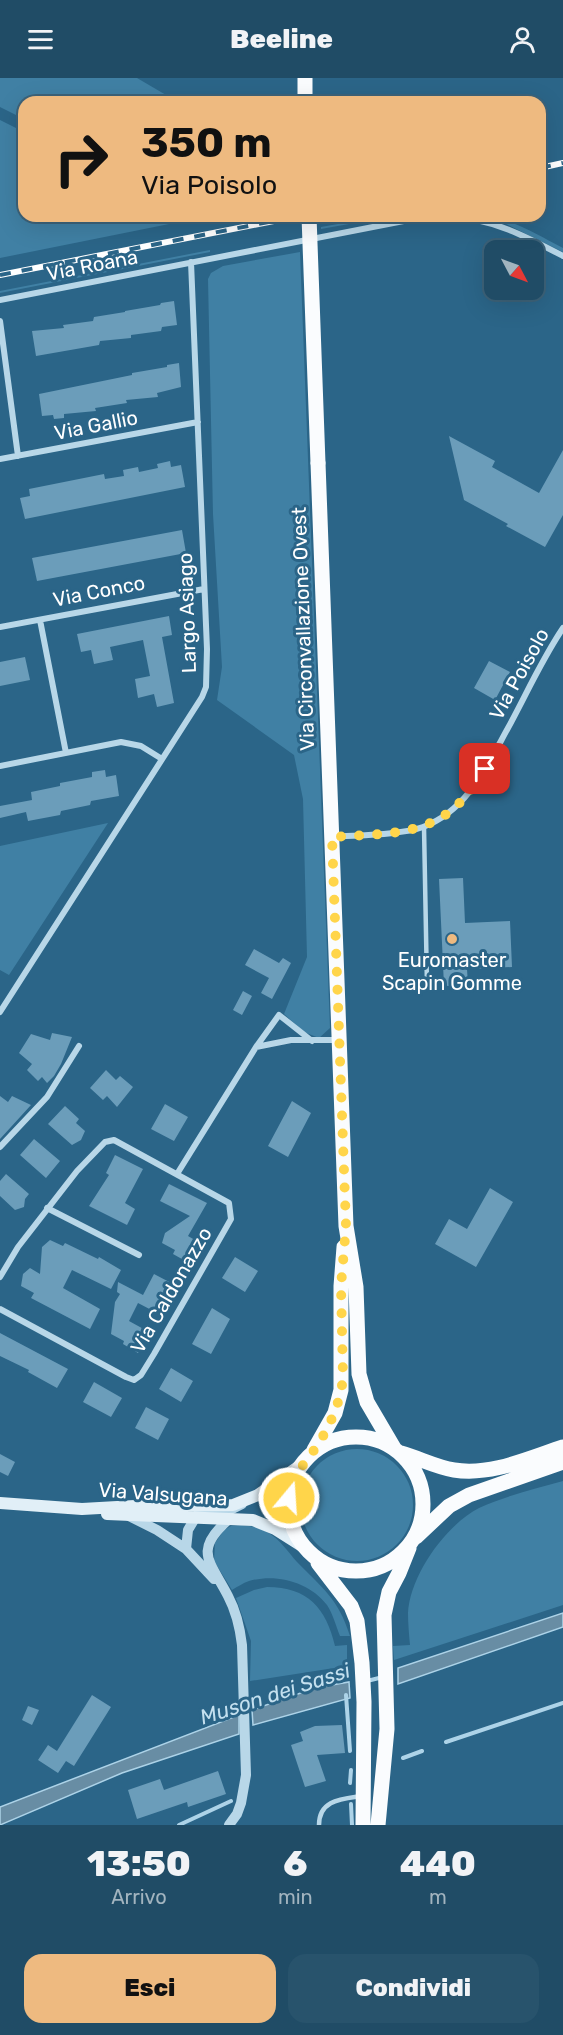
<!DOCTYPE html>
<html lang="it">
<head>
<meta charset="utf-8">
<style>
  :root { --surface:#204c66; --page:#28536c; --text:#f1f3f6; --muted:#a2b4bf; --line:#3d637a; --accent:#eeba80 }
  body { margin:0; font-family:Rubik,sans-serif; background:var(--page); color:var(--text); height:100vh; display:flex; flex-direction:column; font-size:22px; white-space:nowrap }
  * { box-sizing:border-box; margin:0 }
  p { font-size:20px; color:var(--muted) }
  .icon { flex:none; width:33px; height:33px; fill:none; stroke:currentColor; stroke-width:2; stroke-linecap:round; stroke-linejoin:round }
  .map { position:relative; height:1747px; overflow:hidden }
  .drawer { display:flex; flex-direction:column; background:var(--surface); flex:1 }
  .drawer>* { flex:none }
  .banner { position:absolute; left:18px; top:18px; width:528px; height:126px; border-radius:18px; box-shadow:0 6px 24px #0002,0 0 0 2px var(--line); background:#eeba80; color:#111; overflow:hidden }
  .needle { width:39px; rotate:131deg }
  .fabs { position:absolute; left:484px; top:162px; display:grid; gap:12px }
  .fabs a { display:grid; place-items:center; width:60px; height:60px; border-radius:12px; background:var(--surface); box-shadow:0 6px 24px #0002,0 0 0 2px var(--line); font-size:30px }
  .pin { position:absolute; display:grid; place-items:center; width:51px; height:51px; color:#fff; margin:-26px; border-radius:12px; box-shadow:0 3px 9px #0006 }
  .me { position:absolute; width:66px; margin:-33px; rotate:18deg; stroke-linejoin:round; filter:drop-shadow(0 0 4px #0008) }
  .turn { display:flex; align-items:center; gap:21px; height:126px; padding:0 24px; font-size:27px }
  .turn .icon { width:78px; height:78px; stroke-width:2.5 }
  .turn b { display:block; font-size:42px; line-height:51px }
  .eta { display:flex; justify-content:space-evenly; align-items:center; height:102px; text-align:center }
  .eta b { font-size:36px; font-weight:800; line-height:42px }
  .button { display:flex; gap:12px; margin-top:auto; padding:12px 24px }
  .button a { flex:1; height:69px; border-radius:18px; background:var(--accent); color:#111; font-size:24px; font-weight:800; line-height:69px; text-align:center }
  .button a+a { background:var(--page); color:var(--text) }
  header { display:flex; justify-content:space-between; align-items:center; height:78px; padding:0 24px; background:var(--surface); font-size:27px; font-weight:800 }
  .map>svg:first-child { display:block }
</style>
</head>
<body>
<header><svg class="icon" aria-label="menu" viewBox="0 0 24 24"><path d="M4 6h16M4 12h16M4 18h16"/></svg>Beeline<svg class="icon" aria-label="person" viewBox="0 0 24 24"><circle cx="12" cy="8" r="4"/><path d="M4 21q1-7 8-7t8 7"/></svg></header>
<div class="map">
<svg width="563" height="1747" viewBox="0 0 563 1747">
  <rect width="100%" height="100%" fill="#2b6588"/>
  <!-- green -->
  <path fill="#4080a4" d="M0 0H137L178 24H24V41L0 29Z
    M0 42 24 54V138H194L199 140 0 180Z
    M383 138H394L321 151V149Z
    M477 138C508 138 536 156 563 170V174L506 146Z
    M210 172V174L0 215V213Z
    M300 174 330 950 319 960 304 954 284 936 307 879 303 721 294 677 217 622 222 589 213 436 208 201 211 195 223 188Z
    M108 745 9 897 0 892V768Z
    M301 1427a56 56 0 1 1 112 0a56 56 0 1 1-112 0Z
    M563 1403V1527L394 1582 393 1568 410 1567C409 1557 408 1545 408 1535 410 1497 446 1447 479 1430 505 1418 535 1411 563 1403Z
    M241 1447C251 1448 259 1449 267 1454 280 1461 288 1474 297 1484 323 1511 338 1520 350 1558H340C336 1548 333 1536 327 1527 310 1504 276 1495 249 1503 243 1505 237 1509 232 1512L214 1483 215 1465 224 1452 231 1448Z
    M267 1509C308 1509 326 1530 335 1568L347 1567V1588L250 1603 251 1563 236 1520 254 1512Z"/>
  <!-- water -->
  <path fill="#688da4" stroke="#add3e8" stroke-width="1.5" d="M563 1535V1549L398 1606V1590Z
    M349 1604 350 1620 253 1647 252 1632 315 1610Z
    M239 1637V1656L122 1695 0 1747V1729Z"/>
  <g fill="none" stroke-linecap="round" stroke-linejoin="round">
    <!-- stream -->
    <path stroke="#add3e8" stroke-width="4" d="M367 1603 383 1599
      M346 1617 350 1673
      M446 1664 563 1625
      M403 1680 422 1673
      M350 1705 351 1692
      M351 1726 352 1747
      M179 1747 231 1723"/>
  </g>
  <!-- building -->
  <path fill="#6b9dba" d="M174 223 177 247 162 249 161 253 131 257V260L100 263 99 267 36 278 32 253 64 250 63 247 93 243 94 239 125 234V233L160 227 161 225Z
    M179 285 181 309 157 315 158 319 126 322 127 325 95 330 96 333 64 336V340L54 341 53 337 42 338 39 316 132 297V295L167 289V287Z
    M449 358 495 383 492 389 539 415 563 372V437L545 469 506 448 508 446 464 422Z
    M170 383 171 389 181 387 185 409 25 441 20 420 30 418 29 411 104 396 105 401 124 398 123 392 138 389 139 394 158 390 157 386Z
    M182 452 186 475 37 503 32 480Z
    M169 538 172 557 162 559 174 625 157 629 154 616 138 620 135 601 150 598 143 562 110 569 113 582 94 586 91 572 81 574 77 556Z
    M25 579 30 602 0 608V584Z
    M489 583 510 594 495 622 474 610Z
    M105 692 106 699 116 697 119 718 91 723 90 727 61 733 60 737 28 743 26 734 0 740V728L32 722 31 714 60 708V705L92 699V694Z
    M463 800 465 845 510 843 512 889 467 891 468 907 444 908 439 801Z
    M254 871 279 885 283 880 291 885 272 921 261 915 269 900 245 887Z
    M243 913 252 918 242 937 233 932Z
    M52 955 72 959 61 986 54 998 47 1005 42 999 38 1003 27 992 32 986 19 975 31 956 50 962Z
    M106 992 116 1002 120 998 133 1009 117 1029 107 1018 103 1022 90 1010Z
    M0 1018 8 1024 12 1018 31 1027 0 1061Z
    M292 1023 311 1035 288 1079 268 1068Z
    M165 1026 188 1039 174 1063 151 1051Z
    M65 1028 79 1041 76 1045 85 1053 81 1062 72 1067 48 1046Z
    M34 1061 60 1083 46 1100 20 1077Z
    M115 1077 143 1091 125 1125 135 1131 127 1147 89 1128 109 1097 106 1095Z
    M6 1096 29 1116 25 1121 24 1129 15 1132 0 1118V1103Z
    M169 1106 207 1125 188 1158 200 1165 189 1185 173 1176 175 1172 162 1165 165 1155 190 1138 160 1123Z
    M490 1110 513 1124 476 1189 435 1166 449 1141 467 1151Z
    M50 1162 63 1168 65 1165 98 1181 99 1179 121 1192 111 1211 72 1192 63 1210 100 1231 90 1251 31 1220 34 1215 21 1208 23 1196 30 1190 40 1196 42 1169Z
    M235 1179 258 1193 245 1214 222 1200Z
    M154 1196 175 1207 159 1236 138 1225 129 1243 149 1254 138 1275 123 1266 124 1263 111 1256 115 1224 120 1216 117 1214 118 1204 143 1217Z
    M212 1230 230 1241 211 1276 192 1266Z
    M0 1255 68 1291 57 1310 28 1294 29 1292 0 1278Z
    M171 1290 193 1303 181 1324 159 1311Z
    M94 1304 122 1320 111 1339 83 1324Z
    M146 1329 169 1341 158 1362 135 1350Z
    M0 1376 15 1384 8 1398 0 1394Z
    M92 1617 111 1629 74 1688 66 1683 58 1695 38 1682 48 1667 57 1673Z
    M28 1628 39 1632 32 1647 22 1642Z
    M342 1647 345 1675 317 1677 326 1703 305 1709 291 1667 303 1663 300 1654 315 1648Z
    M218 1693 226 1716 188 1729 187 1724 137 1741 128 1712 160 1701 164 1712Z"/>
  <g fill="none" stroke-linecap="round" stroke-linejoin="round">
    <!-- service -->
    <path stroke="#b8d7e8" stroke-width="4.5" d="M424 749 427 908
      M319 1747C319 1722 341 1721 361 1718"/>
    <!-- minor -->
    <path stroke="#b8d7e8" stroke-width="6" d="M0 222 419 140C430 139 441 138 452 139 492 140 529 160 563 178
      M0 243 18 378
      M0 381 198 344
      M40 542 66 675
      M0 549 204 511
      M0 688 121 664 141 668 162 681
      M332 759C357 757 401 757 423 749 467 733 487 688 508 650 526 617 542 581 563 550
      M0 934 202 619 206 609 207 571 191 184
      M256 969 279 937 312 963
      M0 1069 47 1019 79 968
      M177 1096 256 969 291 962H338
      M47 1130 139 1177
      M0 1199 18 1169 77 1093 105 1064 114 1062 229 1125 231 1141 154 1276 141 1297 134 1302 126 1299 0 1231"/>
    <!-- tertiary -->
    <path stroke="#b8d7e8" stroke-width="10" d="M129 1438 157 1452 186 1471 214 1501
      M228 1442C193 1473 210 1483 228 1518 236 1533 240 1550 242 1567L246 1697 241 1725 237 1736 229 1747
      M186 1471 188 1452 197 1437 201 1434 228 1433 242 1426"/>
    <!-- secondary -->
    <path stroke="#e1eff7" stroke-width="12" d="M0 1425 82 1431 135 1428 233 1427 258 1417 301 1387
      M107 1436 253 1442 275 1451 305 1470"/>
    <!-- primary -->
    <path stroke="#fafcfe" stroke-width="15" d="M305 0V24
      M318 385 346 1148 356 1209 359 1296 367 1324 394 1370
      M289 1426a67 67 0 1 1 134 0a67 67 0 1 1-134 0Z
      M314 1372 335 1335 341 1312V1208L344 1169
      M401 1375C419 1380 436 1389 454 1392 491 1398 529 1380 563 1369
      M416 1459 449 1428 469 1417 563 1384
      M318 1485 351 1528 357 1543 362 1585 364 1624 363 1747
      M378 1747 387 1651 384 1537 389 1514 399 1495 409 1470"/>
    <!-- rail casing -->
    <g stroke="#fff" stroke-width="6">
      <path id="rail" d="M540 90 563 85
        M0 197 299 138"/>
    </g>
    <!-- rail -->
    <use href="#rail" stroke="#2b6588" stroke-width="4" stroke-dasharray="11" stroke-linecap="butt"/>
    <!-- primary-bridge -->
    <path stroke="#fafcfe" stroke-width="15" d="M309 138 318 385"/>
  </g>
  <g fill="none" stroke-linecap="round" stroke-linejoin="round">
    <!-- route -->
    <path stroke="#ffd54a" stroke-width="10" stroke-dasharray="0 18" d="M289 1420C293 1397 299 1393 312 1375 328 1353 340 1327 343 1300L341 1208 346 1148 332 759C372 756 420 759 453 731 466 720 476 706 485 691"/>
  </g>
  <!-- markers -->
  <circle fill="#eeba80" stroke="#2b6588" stroke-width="2" cx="452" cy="861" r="6"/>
  <g text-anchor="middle" stroke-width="6" stroke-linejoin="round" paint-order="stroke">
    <!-- street labels -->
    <g font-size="20" fill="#fff" stroke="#2b6588">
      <text transform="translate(92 187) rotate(-11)" y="7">Via Roana</text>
      <text transform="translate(96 347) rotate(-11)" y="7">Via Gallio</text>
      <text transform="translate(99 513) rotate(-11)" y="7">Via Conco</text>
      <text transform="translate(187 535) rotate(-92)" y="7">Largo Asiago</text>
      <text transform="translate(303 551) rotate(-92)" y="7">Via Circonvallazione Ovest</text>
      <text transform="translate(519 596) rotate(-61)" y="7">Via Poisolo</text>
      <text transform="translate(171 1212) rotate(-60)" y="7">Via Caldonazzo</text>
      <text transform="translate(163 1416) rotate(4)" y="7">Via Valsugana</text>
    </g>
    <!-- poi labels -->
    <g font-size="20" fill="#fff" stroke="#2b6588">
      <text x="452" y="889">Euromaster<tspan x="452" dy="23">Scapin Gomme</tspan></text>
    </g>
    <!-- water labels -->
    <g font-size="21" font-style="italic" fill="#c4e0ef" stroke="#2b6588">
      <text transform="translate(275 1616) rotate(-18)" y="7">Muson dei Sassi</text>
    </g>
  </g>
</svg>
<div class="fabs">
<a><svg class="needle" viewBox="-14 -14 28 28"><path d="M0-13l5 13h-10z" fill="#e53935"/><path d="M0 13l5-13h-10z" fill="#a2b4bf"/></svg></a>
</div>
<div class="pin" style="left:485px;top:691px;background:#d93025"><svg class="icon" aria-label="arrive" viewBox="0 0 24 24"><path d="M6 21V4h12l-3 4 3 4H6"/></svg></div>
<svg class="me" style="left:289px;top:1420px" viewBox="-20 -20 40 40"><circle r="17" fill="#ffd54a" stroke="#fff" stroke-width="3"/><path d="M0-11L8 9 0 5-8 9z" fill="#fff"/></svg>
<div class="banner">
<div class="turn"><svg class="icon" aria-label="right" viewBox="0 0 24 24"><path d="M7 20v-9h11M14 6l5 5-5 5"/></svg><div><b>350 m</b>Via Poisolo</div></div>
</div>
</div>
<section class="drawer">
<div class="eta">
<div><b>13:50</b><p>Arrivo</p></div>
<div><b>6</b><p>min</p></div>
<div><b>440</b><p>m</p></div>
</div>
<div class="button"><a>Esci</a><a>Condividi</a></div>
</section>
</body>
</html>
